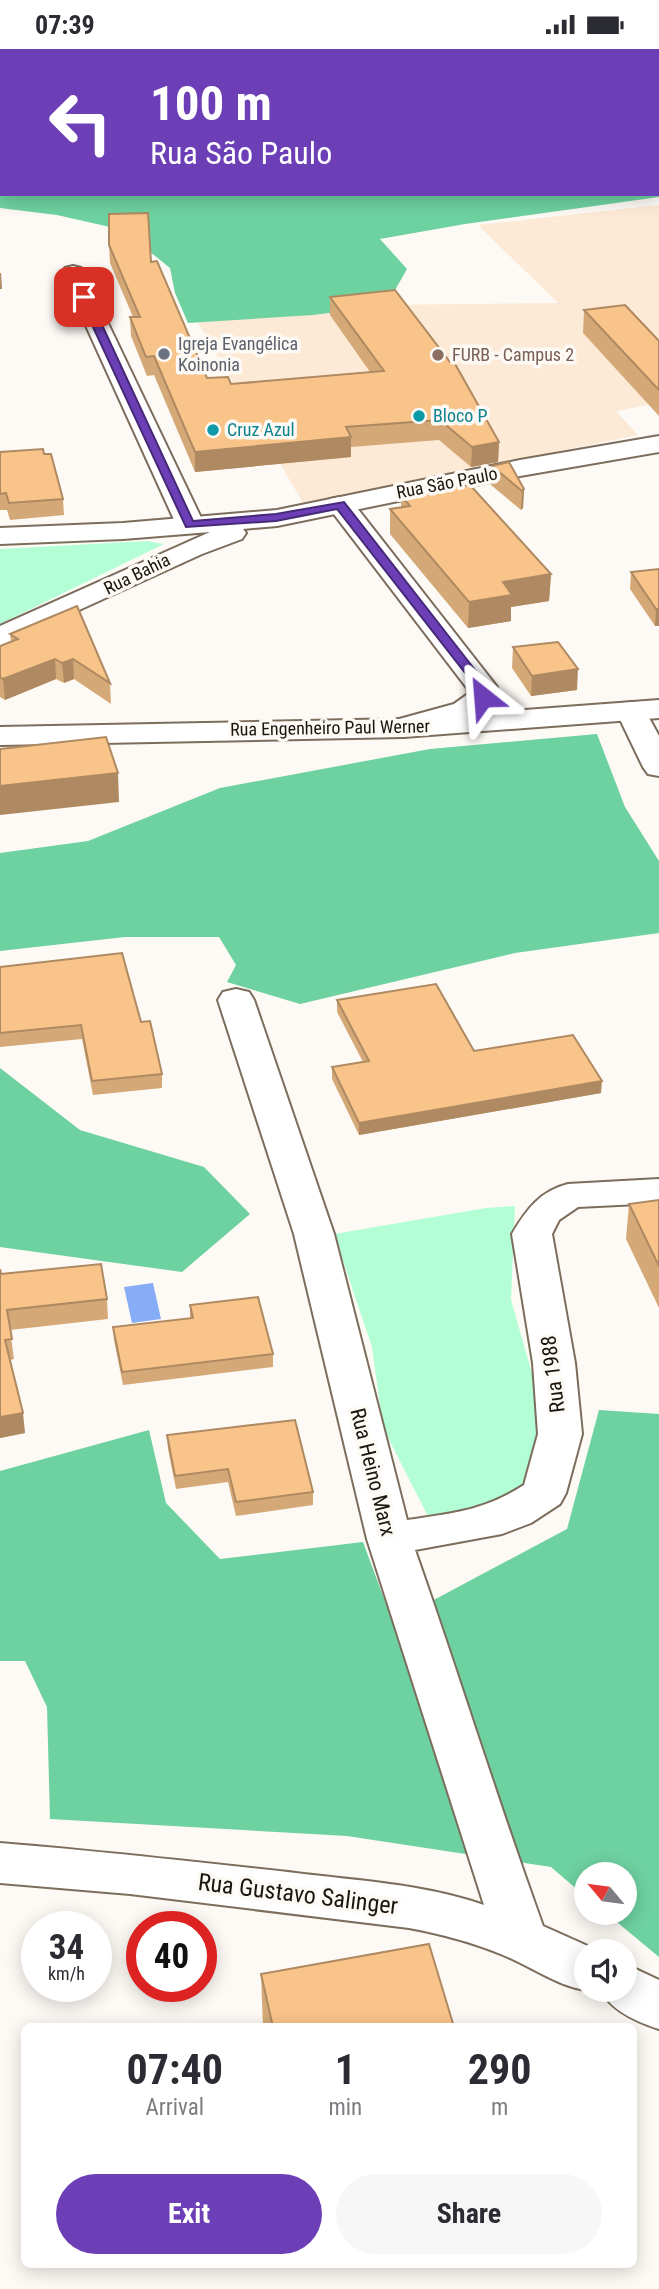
<!DOCTYPE html>
<html lang="en">
<head>
<meta charset="utf-8">
<style>
  :root { --surface:#fff; --page:#f7f7f7; --text:#2b2b33; --muted:#7c7c81; --accent:#6c3fb7 }
  body { margin:0; font-family:"Roboto Condensed",sans-serif; background:var(--page); color:var(--text); height:100vh; display:flex; flex-direction:column; font-size:26px; white-space:nowrap }
  * { box-sizing:border-box; margin:0 }
  p { font-size:23px; color:var(--muted) }
  .icon { flex:none; width:38px; height:38px; fill:none; stroke:currentColor; stroke-width:2; stroke-linecap:round; stroke-linejoin:round }
  .map { position:relative; flex:1; overflow:hidden }
  .side { position:absolute; left:21px; top:1974px; width:616px; height:245px; display:flex; flex-direction:column; background:var(--surface); border-radius:10px; box-shadow:0 4px 18px #0003 }
  .side>* { flex:none }
  .hud { position:absolute; left:0px; top:0px; width:660px; height:147px; box-shadow:0 4px 18px #0003; background:#6c3fb7; color:#fff; overflow:hidden }
  .needle { width:46px; rotate:299deg }
  .controls { position:absolute; left:574px; top:1813px; display:grid; gap:14px }
  .controls a { display:grid; place-items:center; width:63px; height:63px; border-radius:50%; background:var(--surface); box-shadow:0 4px 18px #0003; font-size:35px }
  .speed { position:absolute; left:21px; top:1862px; display:flex; gap:14px; font-size:35px; font-weight:700; text-align:center }
  .speed>* { display:grid; place-content:center; width:91px; height:91px; border-radius:50%; background:var(--surface); box-shadow:0 4px 18px #0003; line-height:1 }
  .speed small { font-size:18px; font-weight:400 }
  .speed .limit { border:10px solid #d22; background:#fff; color:#111 }
  .pin { position:absolute; display:grid; place-items:center; width:60px; height:60px; color:#fff; margin:-30px; border-radius:14px; box-shadow:0 4px 10px #0006 }
  .me { position:absolute; width:77px; margin:-38px; rotate:332deg; stroke-linejoin:round; filter:drop-shadow(0 0 5px #0008) }
  .turn { display:flex; align-items:center; gap:24px; height:147px; padding:0 35px; font-size:32px }
  .turn .icon { width:91px; height:91px; stroke-width:2.5 }
  .turn b { display:block; font-size:49px; line-height:60px }
  .eta { display:flex; justify-content:space-evenly; align-items:center; height:119px; text-align:center }
  .eta b { font-size:42px; font-weight:700; line-height:49px }
  .primary-button { display:flex; gap:14px; margin-top:auto; padding:14px 35px }
  .primary-button a { flex:1; height:80px; border-radius:42px; background:var(--accent); color:#fff; font-size:28px; font-weight:700; line-height:80px; text-align:center }
  .primary-button a+a { background:var(--page); color:var(--text) }
  .status { display:flex; justify-content:space-between; align-items:center; height:49px; padding:0 35px; background:var(--surface); direction:ltr }
  .status svg { height:19px; fill:currentColor }
  .map>svg:first-child { display:block }
</style>
</head>
<body>
<div class="status"><b>07:39</b><svg viewBox="0 0 49 12"><path d="M0 12V9h3v3zM5 12V6h3v6zM10 12V3h3v9zM15 12V0h3v12zM26 1h20v11H26zM47 4h2v5h-2z"/></svg></div>
<div class="map">
<svg width="659" height="2240" viewBox="0 0 659 2240">
  <rect width="100%" height="100%" fill="#fdf9f5"/>
  <!-- built -->
  <path fill="#fdead6" d="M659 156V354L616 362 638 386 303 454 189 258 558 254 478 176Z"/>
  <!-- green -->
  <path fill="#b4fed6" d="M147 492 164 495 0 575V500Z
    M515 1157 511 1251 536 1338 547 1392 527 1442 436 1483 383 1379 372 1298 334 1185 486 1159Z"/>
  <!-- forest -->
  <path fill="#6ed1a0" d="M659 119V148L465 175 380 190 407 220 386 257 313 266 188 274 175 244 170 219 123 181 57 166 0 159V135L2 145H658Z
    M597 685 625 758 659 812V884L515 904 300 955 227 933 236 916 219 888H125L0 902V804L88 792 220 739 430 700Z
    M0 1019 80 1081 204 1118 250 1165 182 1223 0 1198Z
    M599 1361 659 1365V1908L606 1864H625V1825H586V1848L551 1818 347 1787 50 1770 47 1658 25 1612H0V1422L149 1381 166 1454 220 1510 363 1493 386 1555 430 1553 567 1480Z"/>
  <!-- water -->
  <path fill="#87acf8" d="M153 1234 161 1270 132 1274 124 1238Z"/>
  <g fill="none" stroke-linecap="round" stroke-linejoin="round">
    <!-- minor casing -->
    <g stroke="#7c6d5c" stroke-width="4">
      <path id="minor" d="M73 217 81 219 84 224 204 475 200 481 190 483 180 481 176 475 62 224 65 219Z
        M340 448 350 450 497 638 498 648C479 675 433 681 403 688L392 686 388 679 392 672 454 655 468 645 467 639 327 456 330 450Z
        M631 653 642 656 659 687V727L648 725 643 718 616 662 620 656Z
        M236 940 249 943 254 951 334 1185 407 1471C453 1464 483 1462 524 1436L538 1385 533 1314 512 1185C526 1161 540 1142 568 1135L659 1130V1154L578 1158 559 1171 552 1185 575 1314 582 1385 566 1444 560 1455 531 1474 502 1485 415 1501C459 1626 498 1753 543 1877L599 1902H586L588 1941C560 1939 529 1916 503 1906 472 1893 441 1885 409 1879L130 1845 0 1834V1794C99 1802 197 1813 296 1824 359 1832 424 1835 484 1856L367 1490 294 1185 218 951 223 943Z
        M625 1915 659 1931V1980C637 1973 611 1962 601 1941H625Z"/>
    </g>
    <!-- major casing -->
    <g stroke="#7c6d5c" stroke-width="4">
      <path id="major" d="M659 387V403L520 427 277 477 243 480 246 484 242 490 202 505 0 597V577L210 483 123 490 0 495V479L123 474 277 461 520 411Z
        M659 651V669L403 688 0 696V678L403 670Z"/>
    </g>
    <!-- minor -->
    <use href="#minor" fill="#fff" fill-rule="evenodd"/>
    <!-- major -->
    <use href="#major" fill="#fff" fill-rule="evenodd"/>
  </g>
  <!-- wall -->
  <path fill="#d5a977" d="M109 196 151 213 207 329 231 335 370 323 330 266V248L499 393 498 413 471 418 439 391 351 398V408L195 423 154 326 147 327 131 287 130 268H133L110 214Z
    M584 261 659 292V367L583 284Z
    M0 403 44 405 63 450 64 466 10 471 7 461H0Z
    M492 417 524 440 523 459 521 461 491 436Z
    M401 446 551 525 549 552 511 558V572L468 579 390 485V460L401 458Z
    M659 520V577H655L630 540 631 523Z
    M77 557 110 634 111 655 74 630 64 634 56 630 5 651 0 648V597L11 592 10 585Z
    M513 598 577 641 531 647 512 619Z
    M0 918 141 973 162 1025V1039L93 1046 82 990 0 998Z
    M337 951 474 1002 601 1044 359 1086 332 1030V1018L363 1013 337 963Z
    M659 1151V1259L626 1190 629 1155Z
    M0 1220 1 1225 107 1250 108 1270 10 1281 14 1310 10 1311 25 1384 0 1389Z
    M190 1256 273 1305V1318L123 1336 114 1291 113 1278 190 1269Z
    M167 1386 313 1443V1456L236 1467 228 1433 176 1440 168 1400Z
    M261 1925 454 1978H263Z"/>
  <!-- shaded-wall -->
  <path fill="#ae8961" d="M0 224H1L2 240H0Z
    M351 388V408L195 423V403Z
    M499 393 498 413 471 418 472 398Z
    M524 440 523 459 521 461 522 442Z
    M551 525 549 552 511 558V572L468 579 469 553 503 533Z
    M656 560H659V577H655Z
    M55 610 56 630 5 651 3 630Z
    M73 610 74 630 64 634 62 614Z
    M578 620 577 641 531 647 532 627Z
    M118 724 119 753 0 766V737Z
    M602 1032 601 1044 359 1086V1074Z
    M23 1364 25 1384 0 1389V1368Z"/>
  <!-- building -->
  <path fill="#f8c48a" stroke="#ae8961" stroke-width="2" d="M148 164 151 213 157 212 207 329 228 328 231 335 384 322 330 248 395 241 450 313H454L499 393 472 398 440 371 346 378 351 388 195 403 154 307 146 308 130 268H140L109 196V165Z
    M625 256 659 292V341L584 261Z
    M43 400 44 405H51L63 450 9 454 6 444 0 445V403Z
    M509 413 524 440 522 442 492 417Z
    M470 436 551 525 503 533 512 546 469 553 390 460 410 457 401 446Z
    M659 520V560H656L631 523Z
    M77 557 110 634 73 610 62 614 55 610 3 630 0 628V597L18 590 10 585Z
    M558 593 578 620 532 627 513 598Z
    M106 688 118 724 0 737V700Z
    M122 904 141 973 150 972 162 1025 92 1032 81 976 0 984V918Z
    M436 935 474 1002 573 986 602 1032 359 1074 332 1018 369 1012 337 951Z
    M659 1151V1217L629 1155Z
    M101 1215 107 1250 7 1261 12 1290 5 1291 23 1364 0 1368V1220L1 1225Z
    M258 1248 273 1305 122 1323 113 1278 193 1269 190 1256Z
    M295 1371 313 1443 236 1453 228 1420 175 1427 167 1386Z
    M429 1895 454 1978H273L261 1925Z"/>
  <!-- route -->
  <path fill="#6c3fb7" stroke="#462977" stroke-width="2" d="M84 245 89 248 193 472 276 465 344 453 486 635 487 650H478L476 638 337 460 276 472 186 478 79 248Z"/>
  <!-- markers -->
  <circle fill="#6b7280" stroke="#fdf9f5" stroke-width="2.5" cx="164" cy="305" r="7"/>
  <circle fill="#8d6e63" stroke="#fdf9f5" stroke-width="2.5" cx="438" cy="306" r="7"/>
  <g fill="#0f9aa8" stroke="#fdf9f5" stroke-width="2.5">
    <circle cx="419" cy="367" r="7"/>
    <circle cx="213" cy="381" r="7"/>
  </g>
  <g text-anchor="middle" stroke-width="7" stroke-linejoin="round" paint-order="stroke">
    <!-- far-worship labels -->
    <g font-size="18" fill="#5b616d" stroke="#fdf9f5" text-anchor="start">
      <text x="178" y="301">Igreja Evangélica<tspan x="178" dy="21">Koinonia</tspan></text>
    </g>
    <!-- far-education labels -->
    <g font-size="18" fill="#785e54" stroke="#fdf9f5" text-anchor="start">
      <text x="452" y="312">FURB - Campus 2</text>
    </g>
    <!-- far-culture labels -->
    <g font-size="18" fill="#0d838f" stroke="#fdf9f5" text-anchor="start">
      <text x="433" y="373">Bloco P</text>
      <text x="227" y="387">Cruz Azul</text>
    </g>
    <!-- far-street labels -->
    <g font-size="18" fill="#1b150f" stroke="#fdf9f5">
      <text transform="translate(447 434) rotate(-11)" y="6">Rua São Paulo</text>
      <text transform="translate(137 525) rotate(-26)" y="6">Rua Bahia</text>
      <text transform="translate(330 679) rotate(-1)" y="6">Rua Engenheiro Paul Werner</text>
    </g>
    <!-- street labels -->
    <g font-size="21" fill="#1b150f" stroke="#fdf9f5">
      <text transform="translate(553 1325) rotate(-97)" y="7">Rua 1988</text>
      <text transform="translate(373 1423) rotate(76)" y="7">Rua Heino Marx</text>
    </g>
    <!-- near-street labels -->
    <g font-size="24" fill="#1b150f" stroke="#fdf9f5">
      <text transform="translate(298 1845) rotate(7)" y="8">Rua Gustavo Salinger</text>
    </g>
  </g>
</svg>
<div class="controls">
<a><svg class="needle" viewBox="-14 -14 28 28"><path d="M0-13l5 13h-10z" fill="#e53935"/><path d="M0 13l5-13h-10z" fill="#7c7c81"/></svg></a>
<a><svg class="icon" aria-label="sound" viewBox="0 0 24 24"><path d="M4 9h4l5-4v14l-5-4H4zM17 9q2 3 0 6"/></svg></a>
</div>
<div class="speed"><div>34<small>km/h</small></div><div class="limit">40</div></div>
<div class="pin" style="left:84px;top:248px;background:#d93025"><svg class="icon" aria-label="arrive" viewBox="0 0 24 24"><path d="M6 21V4h12l-3 4 3 4H6"/></svg></div>
<svg class="me" style="left:483px;top:648px" viewBox="-20 -20 40 40"><path d="M0-17L14 15 0 8-14 15z" fill="#6c3fb7" stroke="#fff" stroke-width="4"/></svg>
<div class="hud">
<div class="turn"><svg class="icon" aria-label="left" viewBox="0 0 24 24"><path d="M17 20v-9H6M10 6l-5 5 5 5"/></svg><div><b>100 m</b>Rua São Paulo</div></div>
</div>
<section class="side">
<div class="eta">
<div><b>07:40</b><p>Arrival</p></div>
<div><b>1</b><p>min</p></div>
<div><b>290</b><p>m</p></div>
</div>
<div class="primary-button"><a>Exit</a><a>Share</a></div>
</section>
</div>
</body>
</html>
